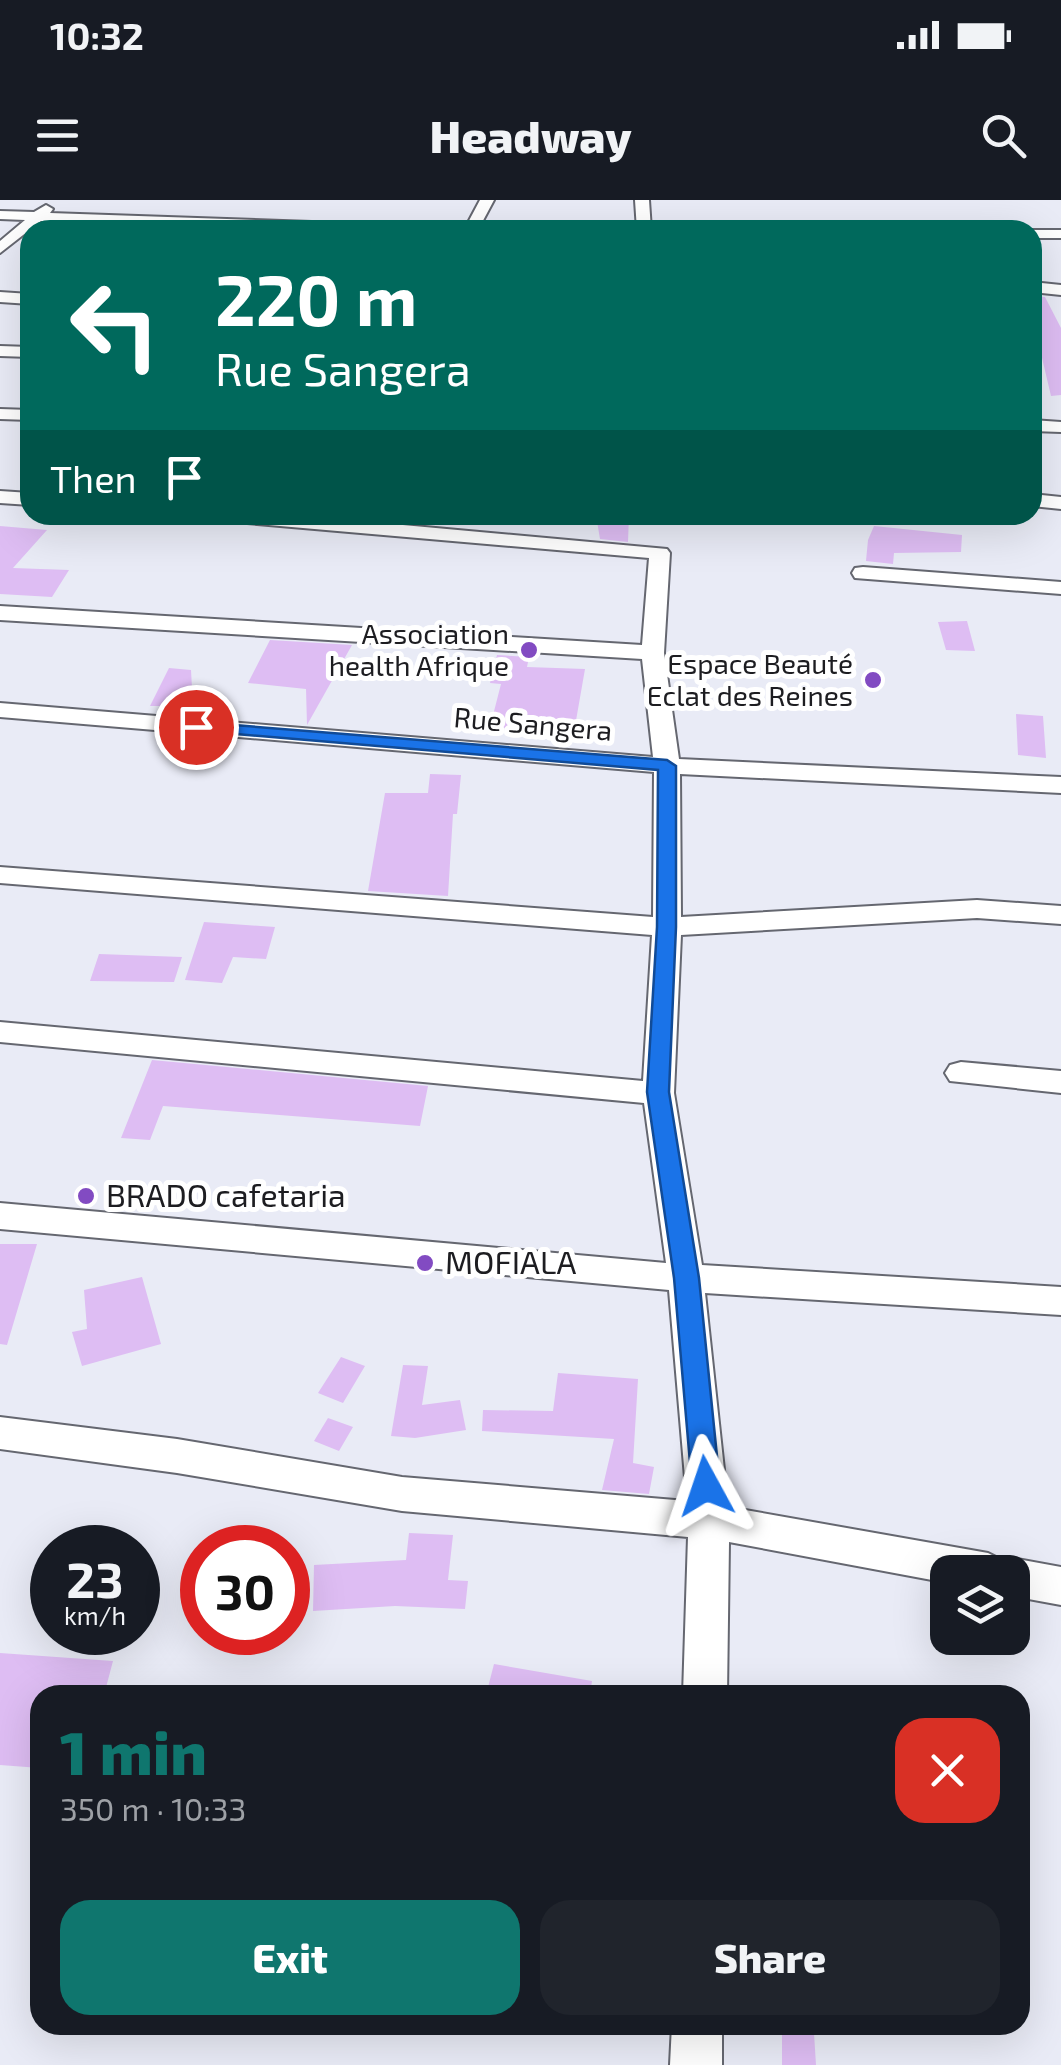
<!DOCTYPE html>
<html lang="en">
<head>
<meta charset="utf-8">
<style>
  :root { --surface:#171b24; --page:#20242c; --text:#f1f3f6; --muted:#9ea1a6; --accent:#0f766e }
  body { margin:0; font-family:"Exo 2",sans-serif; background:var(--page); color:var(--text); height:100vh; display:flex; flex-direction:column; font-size:38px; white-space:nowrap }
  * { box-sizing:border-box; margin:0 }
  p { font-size:32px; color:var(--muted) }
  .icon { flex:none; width:55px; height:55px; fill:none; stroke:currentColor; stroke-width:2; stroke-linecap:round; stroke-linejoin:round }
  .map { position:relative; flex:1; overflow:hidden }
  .side { position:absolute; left:30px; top:1485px; width:1000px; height:350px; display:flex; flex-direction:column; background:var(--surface); border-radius:30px; box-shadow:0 10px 40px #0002 }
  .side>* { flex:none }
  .hud { position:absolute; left:20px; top:20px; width:1022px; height:305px; border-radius:30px; box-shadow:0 10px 40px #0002; background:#00695c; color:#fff; overflow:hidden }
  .tools { position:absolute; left:930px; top:1355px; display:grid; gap:20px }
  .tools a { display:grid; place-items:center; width:100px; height:100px; border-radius:20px; background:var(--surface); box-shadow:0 10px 40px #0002; font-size:50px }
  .speed { position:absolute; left:30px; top:1325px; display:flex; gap:20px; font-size:50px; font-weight:700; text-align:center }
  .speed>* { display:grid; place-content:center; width:130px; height:130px; border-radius:50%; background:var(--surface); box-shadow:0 10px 40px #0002; line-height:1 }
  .speed small { font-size:25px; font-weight:400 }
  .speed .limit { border:15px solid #d22; background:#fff; color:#111 }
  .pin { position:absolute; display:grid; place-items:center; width:85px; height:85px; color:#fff; margin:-42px; border:5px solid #fff; border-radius:50%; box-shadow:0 2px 10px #0007 }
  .me { position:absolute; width:110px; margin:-55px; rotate:355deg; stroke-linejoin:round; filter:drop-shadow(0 0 8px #0008) }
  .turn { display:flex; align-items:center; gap:35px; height:210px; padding:0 30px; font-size:45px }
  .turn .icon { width:130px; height:130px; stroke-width:2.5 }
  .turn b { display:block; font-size:70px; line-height:85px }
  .then { display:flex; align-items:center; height:95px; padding:0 30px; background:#0003; gap:20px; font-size:38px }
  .round { display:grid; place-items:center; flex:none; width:105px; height:105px; border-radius:30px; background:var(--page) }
  .head { display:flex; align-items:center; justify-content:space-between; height:170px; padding:0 30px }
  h1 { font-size:60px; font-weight:800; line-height:75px; color:var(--accent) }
  .button { display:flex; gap:20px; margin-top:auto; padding:20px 30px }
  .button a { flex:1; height:115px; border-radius:30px; background:var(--accent); color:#fff; font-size:40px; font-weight:800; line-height:115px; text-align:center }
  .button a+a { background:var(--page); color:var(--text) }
  .status { display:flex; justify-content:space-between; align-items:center; height:70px; padding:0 50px; background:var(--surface); direction:ltr }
  .status svg { height:28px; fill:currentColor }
  header { display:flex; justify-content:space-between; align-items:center; height:130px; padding:0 30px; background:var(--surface); font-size:45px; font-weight:800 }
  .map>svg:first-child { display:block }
</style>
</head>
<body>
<div class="status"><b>10:32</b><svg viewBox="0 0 49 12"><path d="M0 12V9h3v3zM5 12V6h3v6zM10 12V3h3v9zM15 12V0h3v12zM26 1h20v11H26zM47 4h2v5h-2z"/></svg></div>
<header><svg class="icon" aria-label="menu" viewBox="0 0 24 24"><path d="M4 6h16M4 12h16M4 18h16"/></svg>Headway<svg class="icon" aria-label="search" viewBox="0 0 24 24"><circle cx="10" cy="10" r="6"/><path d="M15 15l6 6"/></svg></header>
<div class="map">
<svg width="1061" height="1865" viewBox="0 0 1061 1865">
  <rect width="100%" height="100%" fill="#e9ebf6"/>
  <!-- building -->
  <path fill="#debdf3" d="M1032 96 1045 97 1061 128V195L1051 196 1039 145 1032 140Z
    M596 315H629L628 342 600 339Z
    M0 326 47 330 13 368 69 370 52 397 0 394Z
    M874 326 962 335 961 352 894 353 893 364 866 361 868 340Z
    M967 421 975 451 946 450 938 422Z
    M270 440 352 445 307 525 306 489 248 483Z
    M497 455 529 457 527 467 585 469 574 532 490 527 501 484 490 483Z
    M169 468 191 470 193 506H150Z
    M1016 514 1043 516 1046 558 1018 555Z
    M430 574 461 575 457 614H453L448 696 368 691 385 593H428Z
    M204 722 275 727 266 759 233 757 222 783 185 780Z
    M99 754 182 757 174 782 90 781Z
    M152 860 428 886 420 926 163 906 150 940 121 938Z
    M0 1044H37L7 1145 0 1144Z
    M142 1077 161 1144 82 1166 72 1132 87 1129 84 1090Z
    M341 1157 365 1166 343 1203 318 1193Z
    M403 1165 428 1166 422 1205 460 1200 466 1230 415 1238 391 1236Z
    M558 1173 638 1179 633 1263 654 1267 649 1294 602 1290 614 1239 482 1231 483 1210 553 1211Z
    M328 1218 353 1227 339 1251 314 1241Z
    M409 1333 453 1335 448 1380 468 1381 465 1409 395 1406 313 1411 314 1365 406 1360Z
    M0 1453 113 1461 104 1495H40V1568L0 1565Z
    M494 1464 592 1481 590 1495H486Z
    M782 1830 814 1833 816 1865H782Z"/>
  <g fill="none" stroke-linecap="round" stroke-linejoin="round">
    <!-- minor casing -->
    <g stroke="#656770" stroke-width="4">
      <path id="minor" d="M480 0H494L478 30H464Z
        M635 0H649L651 30H637Z
        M46 5 53 9 50 13 428 26 435 30H306L41 21 0 53V41L25 20 0 19V11L34 12Z
        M1032 30H1061V38H1032Z
        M1032 82 1061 85V95L1032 92Z
        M0 92 30 94V104L0 102Z
        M0 146 30 147V157L0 156Z
        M0 209 30 210V220L0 219Z
        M1032 220 1061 222V232L1032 231Z
        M0 291 30 293V305L0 303Z
        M1032 294 1061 297V309L1032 306Z
        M213 315H293L667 349 670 353 664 453 679 559 1061 577V593L680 574 681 717 977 700 1061 706V724L977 718 681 735 674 893 702 1065 1061 1087V1115L705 1093 728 1307 988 1353 1004 1361 1012 1358 1061 1367V1405L1012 1396V1372H948V1383L729 1342 727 1495H683L688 1337 402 1311 177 1273 0 1249V1217L177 1239 402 1277 687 1301 669 1090 0 1029V1003L666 1063 644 903 0 842V822L643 881 652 735 0 683V667L653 717 654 572 0 517V503L653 557 642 459 0 420V406L642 445 649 358 223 321Z
        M863 367 1061 382V394L855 378 852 373 855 368Z
        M961 862 1061 871V893L950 881 945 873 950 865Z
        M672 1825H722V1865H670Z"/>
    </g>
    <!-- minor -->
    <use href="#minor" fill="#fff" fill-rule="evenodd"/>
  </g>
  <!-- route -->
  <path fill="#1a73e8" stroke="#114b97" stroke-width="2.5" d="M196 522 667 560 676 566V727L669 892 699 1078 720 1286 716 1295 706 1298 696 1295 692 1286 674 1078 647 892 657 727 658 570 190 530V523Z"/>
  <!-- markers -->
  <g fill="#824bc2" stroke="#fff" stroke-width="4">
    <circle cx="529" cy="450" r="10"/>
    <circle cx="873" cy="480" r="10"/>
    <circle cx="86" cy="996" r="10"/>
    <circle cx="425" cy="1063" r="10"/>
  </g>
  <g text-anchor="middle" stroke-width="10" stroke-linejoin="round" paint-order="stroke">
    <!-- far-poi labels -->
    <g font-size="28" fill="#1d1d21" stroke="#fff" text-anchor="end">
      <text x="509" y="444">Association<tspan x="509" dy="32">health Afrique</tspan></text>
      <text x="853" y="474">Espace Beauté<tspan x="853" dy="32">Eclat des Reines</tspan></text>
    </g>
    <!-- far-street labels -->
    <g font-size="28" fill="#1d1d21" stroke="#fff">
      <text transform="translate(533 524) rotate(5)" y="10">Rue Sangera</text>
    </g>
    <!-- poi labels -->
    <g font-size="32" fill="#1d1d21" stroke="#fff" text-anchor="start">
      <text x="106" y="1007">BRADO cafetaria</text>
      <text x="445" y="1074">MOFIALA</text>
    </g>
  </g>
</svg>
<div class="tools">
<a><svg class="icon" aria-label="layers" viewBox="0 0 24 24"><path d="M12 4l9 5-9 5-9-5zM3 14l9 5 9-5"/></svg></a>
</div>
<div class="speed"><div>23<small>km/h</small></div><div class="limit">30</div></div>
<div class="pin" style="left:196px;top:527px;background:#d93025"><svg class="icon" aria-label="arrive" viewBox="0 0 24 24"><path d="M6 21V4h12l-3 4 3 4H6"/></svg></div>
<svg class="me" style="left:706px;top:1286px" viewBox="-20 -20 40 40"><path d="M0-17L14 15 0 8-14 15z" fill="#1a73e8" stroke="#fff" stroke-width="4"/></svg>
<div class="hud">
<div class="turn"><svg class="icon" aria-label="left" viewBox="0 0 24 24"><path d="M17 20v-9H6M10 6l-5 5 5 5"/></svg><div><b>220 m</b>Rue Sangera</div></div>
<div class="then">Then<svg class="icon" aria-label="arrive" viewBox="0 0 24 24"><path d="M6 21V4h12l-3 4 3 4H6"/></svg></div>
</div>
<section class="side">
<div class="head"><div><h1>1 min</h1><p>350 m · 10:33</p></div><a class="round" style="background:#d93025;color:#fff"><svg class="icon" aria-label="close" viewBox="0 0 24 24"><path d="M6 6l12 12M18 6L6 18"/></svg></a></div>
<div class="button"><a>Exit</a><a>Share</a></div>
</section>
</div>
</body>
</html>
